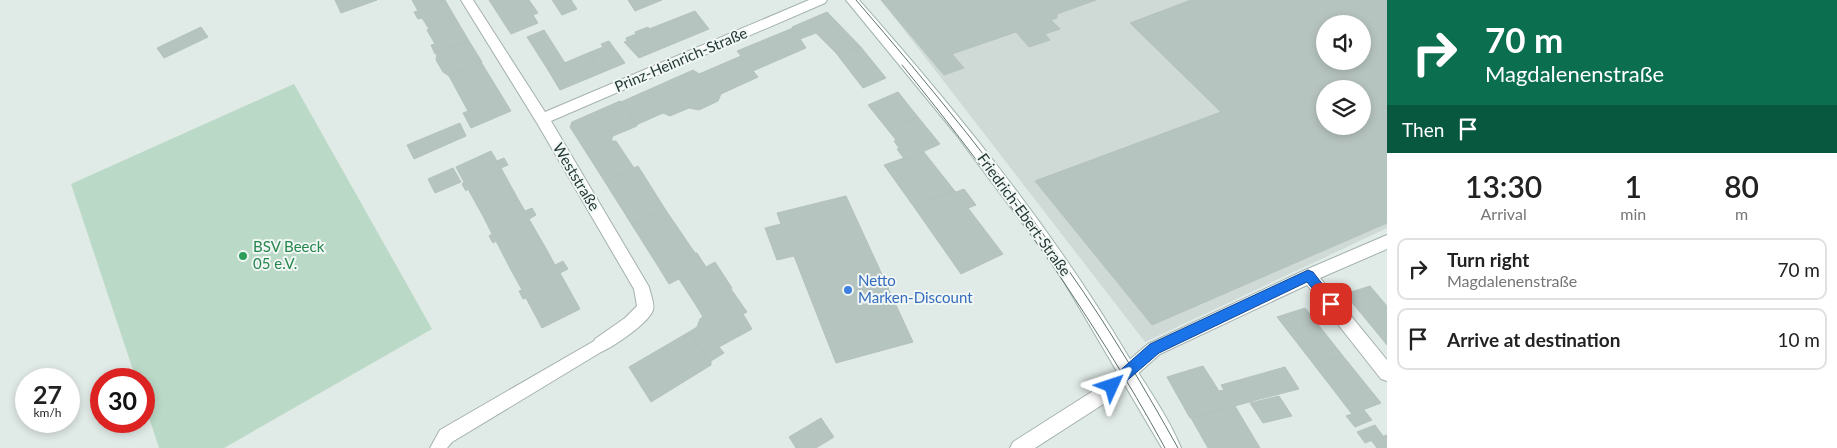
<!DOCTYPE html>
<html lang="en">
<head>
<meta charset="utf-8">
<style>
  :root { --surface:#fff; --page:#f2f2f2; --text:#222; --muted:#767676; --line:#e0e0e0 }
  body { margin:0; font-family:Lato,sans-serif; background:var(--page); color:var(--text); height:100vh; display:flex; flex-direction:column; font-size:19px; white-space:nowrap }
  * { box-sizing:border-box; margin:0 }
  p { font-size:16px; color:var(--muted) }
  .icon { flex:none; width:28px; height:28px; fill:none; stroke:currentColor; stroke-width:2; stroke-linecap:round; stroke-linejoin:round }
  .map { position:relative; flex:1; overflow:hidden }
  .panel { display:flex; flex-direction:column; background:var(--surface); width:450px }
  .panel>* { flex:none }
  .banner { background:#0b6e4f; color:#fff; overflow:hidden }
  .buttons { position:absolute; left:1316px; top:15px; display:grid; gap:10px }
  .buttons a { display:grid; place-items:center; width:55px; height:55px; border-radius:50%; background:var(--surface); box-shadow:0 2px 8px #0003; font-size:25px }
  .speed { position:absolute; left:15px; top:368px; display:flex; gap:10px; font-size:25px; font-weight:700; text-align:center }
  .speed>* { display:grid; place-content:center; width:65px; height:65px; border-radius:50%; background:var(--surface); box-shadow:0 2px 8px #0003; line-height:1 }
  .speed small { font-size:12px; font-weight:400 }
  .speed .limit { border:8px solid #d22; background:#fff; color:#111 }
  .pin { position:absolute; display:grid; place-items:center; width:42px; height:42px; color:#fff; margin:-21px; border-radius:10px; box-shadow:0 2px 8px #0006 }
  .me { position:absolute; width:55px; margin:-28px; rotate:48deg; stroke-linejoin:round; filter:drop-shadow(0 0 4px #0008) }
  .turn { display:flex; align-items:center; gap:18px; height:105px; padding:0 15px; font-size:22px }
  .turn .icon { width:65px; height:65px; stroke-width:2.5 }
  .turn b { display:block; font-size:35px; line-height:42px }
  .then { display:flex; align-items:center; height:48px; padding:0 15px; background:#0003; gap:10px; font-size:19px }
  .eta { display:flex; justify-content:space-evenly; align-items:center; height:85px; text-align:center }
  .eta b { font-size:30px; font-weight:600; line-height:35px }
  ul { padding:0; list-style:none }
  li { display:flex; align-items:center; gap:15px; height:62px; margin:0 10px 8px; padding:0 5px; border:2px solid var(--line); border-radius:10px }
  li div { flex:1 }
  li b { display:block; font-size:19px }
  li em { font-style:normal }
  main { display:flex; flex:1; min-height:0 }
  .map>svg:first-child { display:block }
</style>
</head>
<body>
<main>
<div class="map">
<svg width="1387" height="448" viewBox="0 0 1387 448">
  <rect width="100%" height="100%" fill="#e0eae7"/>
  <!-- built -->
  <path fill="#cfd9d6" fill-rule="evenodd" d="M881 0H1387V228L1145 342ZM1325 24H1362V61H1325ZM1325 89H1362V126H1325Z"/>
  <!-- green -->
  <path fill="#bbd9c7" d="M294 84 432 329 224 448H159L144 402V379H136L71 184Z"/>
  <!-- building -->
  <path fill="#b6c4c0" stroke="#b4c2be" fill-rule="evenodd" d="M335 0H377L341 13Z
    M412 0H445L418 11Z
    M445 0 456 19 429 29 422 18 418 19 414 12Z
    M489 0H529L538 13 533 15 538 23 511 34Z
    M552 0H571L577 9 562 15Z
    M628 0H662L635 11Z
    M881 0H1096L1057 14V18L1051 20 1060 29 1045 34 1050 40 1029 47 1016 32 952 54 964 68 944 75Z
    M1191 0H1387V223L1152 325 1035 181 1221 112 1130 23ZM1325 24H1362V61H1325ZM1325 89H1362V126H1325Z
    M695 11 709 29 663 48 649 29Z
    M827 12 860 46 836 53 816 33 800 39 792 27Z
    M456 19 469 41 435 54 431 45 435 44 427 30Z
    M201 27 208 37 164 58 157 48Z
    M648 27 663 48 639 58 624 42 627 41 626 38 636 34 635 32Z
    M793 28 806 48 753 71 737 51Z
    M544 30 565 63 548 70 527 37Z
    M469 41 482 62 449 76 443 72 436 60 437 53Z
    M609 41 625 63 601 73 588 53 603 47 601 44Z
    M860 46 886 78 863 88 836 53Z
    M588 53 601 73 560 90 548 70Z
    M741 56 758 77 721 94 718 101 699 110 689 108 670 116 663 113 636 125 621 102 693 70 699 74Z
    M481 62 511 111 471 128 463 113 468 111 449 76Z
    M898 92 918 117 888 130 868 105Z
    M620 101 637 126 613 136 611 141H616L634 168 605 182 570 127 572 122Z
    M918 117 940 144 905 160 897 149 899 148 894 141 896 140 888 130Z
    M460 123 466 136 414 159 407 145Z
    M491 151 497 161 504 158 508 165 501 168 518 199 483 216 468 189 466 191 462 184 464 182 456 167Z
    M923 151 954 190 914 207 884 165 904 158 905 160Z
    M638 166 665 209 632 225 605 182Z
    M453 168 461 182 435 193 428 179Z
    M964 189 976 205 968 208 1003 254 961 274 914 207 954 190 956 192Z
    M846 196 913 342 836 363 794 256 777 260 765 228 781 224 777 213Z
    M518 199 525 211 532 208 536 215 529 219 548 252 511 270 496 241 493 243 489 236 492 234 483 216Z
    M665 209 695 253 661 271 632 225Z
    M548 252 555 265 563 261 568 269 560 273 580 309 542 328 526 298 523 299 519 291 522 290 511 270Z
    M695 253H697L706 267 715 262 732 288 697 307 679 279 669 284 661 271Z
    M1370 286 1387 306V316L1369 323 1345 294Z
    M731 289 747 312 743 314 752 329 719 347 724 353 711 361V365L689 332 697 327 700 319 703 317 697 307Z
    M1305 308 1343 356 1315 366 1277 317Z
    M1387 316V345L1369 323Z
    M689 332 711 365 651 402 629 367Z
    M1343 356 1381 403 1352 414 1315 366Z
    M1203 366 1219 391 1224 390 1221 385 1239 380 1253 401 1190 418 1167 377Z
    M1285 367 1299 389 1252 401 1239 380Z
    M1279 396 1292 416 1263 423 1250 403Z
    M1235 406 1260 448H1208L1191 418Z
    M1364 410 1372 420 1355 427 1346 416Z
    M821 418 834 437 816 448H796L789 437Z
    M1375 425 1383 436 1365 443 1357 432Z
    M1387 435V448H1377L1371 440Z"/>
  <g fill="none" stroke-linecap="round" stroke-linejoin="round">
    <!-- lane casing -->
    <g stroke="#a4b1ae" stroke-width="2">
      <path id="lane" d="M601 337 606 339 609 344 606 349 452 442 447 448H430L440 430Z"/>
    </g>
    <!-- street casing -->
    <g stroke="#a4b1ae" stroke-width="2">
      <path id="street" d="M461 0H473L545 112 809 0H827L825 3 551 121 649 287C650 293 655 304 653 310 649 323 613 347 601 352L595 349 593 344 595 339 625 318 637 306 634 289 537 123Z
        M1387 235V249L1320 278 1387 360V381L1381 379 1307 285 1160 354 1105 403 1035 448H1010L1013 442 1093 391 1148 344 1303 271Z"/>
    </g>
    <!-- secondary casing -->
    <g stroke="#a1b4af" stroke-width="2">
      <path id="secondary" d="M846 0H859C958 112 1052 228 1128 356 1146 386 1168 416 1181 448H1162L1056 268 955 133Z"/>
    </g>
    <!-- lane -->
    <use href="#lane" fill="#fff" fill-rule="evenodd"/>
    <!-- street -->
    <use href="#street" fill="#fff" fill-rule="evenodd"/>
    <!-- secondary -->
    <use href="#secondary" fill="#fff" fill-rule="evenodd"/>
    <!-- tram -->
    <path stroke="#5d7470" stroke-width="1" d="M856 0C931 87 1004 176 1069 271 1109 328 1144 387 1178 448
      M902 65C1000 186 1090 311 1165 448"/>
  </g>
  <!-- route -->
  <path fill="#1a73e8" stroke="#114b97" d="M1308 270 1313 272 1335 300 1337 304 1335 307H1327L1307 282 1159 353 1116 390 1112 392 1107 390 1105 386 1107 382 1150 344Z"/>
  <!-- markers -->
  <circle fill="#2e9e5b" stroke="#f0f7f4" stroke-width="2" cx="243" cy="256" r="5"/>
  <circle fill="#3f7fe0" stroke="#f0f7f4" stroke-width="2" cx="848" cy="290" r="5"/>
  <g text-anchor="middle" stroke-width="4" stroke-linejoin="round" paint-order="stroke">
    <!-- street labels -->
    <g font-size="15" fill="#233835" stroke="#f0f7f4">
      <text transform="translate(681 60) rotate(-23)" y="5">Prinz-Heinrich-Straße</text>
      <text transform="translate(576 177) rotate(59)" y="5">Weststraße</text>
      <text transform="translate(1024 215) rotate(54)" y="5">Friedrich-Ebert-Straße</text>
    </g>
    <!-- leisure labels -->
    <g font-size="15" fill="#27864d" stroke="#f0f7f4" text-anchor="start">
      <text x="253" y="252">BSV Beeck<tspan x="253" dy="17">05 e.V.</tspan></text>
    </g>
    <!-- shop labels -->
    <g font-size="15" fill="#366cbe" stroke="#f0f7f4" text-anchor="start">
      <text x="858" y="286">Netto<tspan x="858" dy="17">Marken-Discount</tspan></text>
    </g>
  </g>
</svg>
<div class="buttons">
<a><svg class="icon" aria-label="sound" viewBox="0 0 24 24"><path d="M4 9h4l5-4v14l-5-4H4zM17 9q2 3 0 6"/></svg></a>
<a><svg class="icon" aria-label="layers" viewBox="0 0 24 24"><path d="M12 4l9 5-9 5-9-5zM3 14l9 5 9-5"/></svg></a>
</div>
<div class="speed"><div>27<small>km/h</small></div><div class="limit">30</div></div>
<div class="pin" style="left:1331px;top:304px;background:#d93025"><svg class="icon" aria-label="arrive" viewBox="0 0 24 24"><path d="M6 21V4h12l-3 4 3 4H6"/></svg></div>
<svg class="me" style="left:1112px;top:386px" viewBox="-20 -20 40 40"><path d="M0-17L14 15 0 8-14 15z" fill="#1a73e8" stroke="#fff" stroke-width="4"/></svg>
</div>
<section class="panel">
<div class="banner">
<div class="turn"><svg class="icon" aria-label="right" viewBox="0 0 24 24"><path d="M7 20v-9h11M14 6l5 5-5 5"/></svg><div><b>70 m</b>Magdalenenstraße</div></div>
<div class="then">Then<svg class="icon" aria-label="arrive" viewBox="0 0 24 24"><path d="M6 21V4h12l-3 4 3 4H6"/></svg></div>
</div>
<div class="eta">
<div><b>13:30</b><p>Arrival</p></div>
<div><b>1</b><p>min</p></div>
<div><b>80</b><p>m</p></div>
</div>
<ul>
<li><svg class="icon" aria-label="right" viewBox="0 0 24 24"><path d="M7 20v-9h11M14 6l5 5-5 5"/></svg><div><b>Turn right</b><p>Magdalenenstraße</p></div><em>70 m</em></li>
<li><svg class="icon" aria-label="arrive" viewBox="0 0 24 24"><path d="M6 21V4h12l-3 4 3 4H6"/></svg><div><b>Arrive at destination</b></div><em>10 m</em></li>
</ul>
</section>
</main>
</body>
</html>
